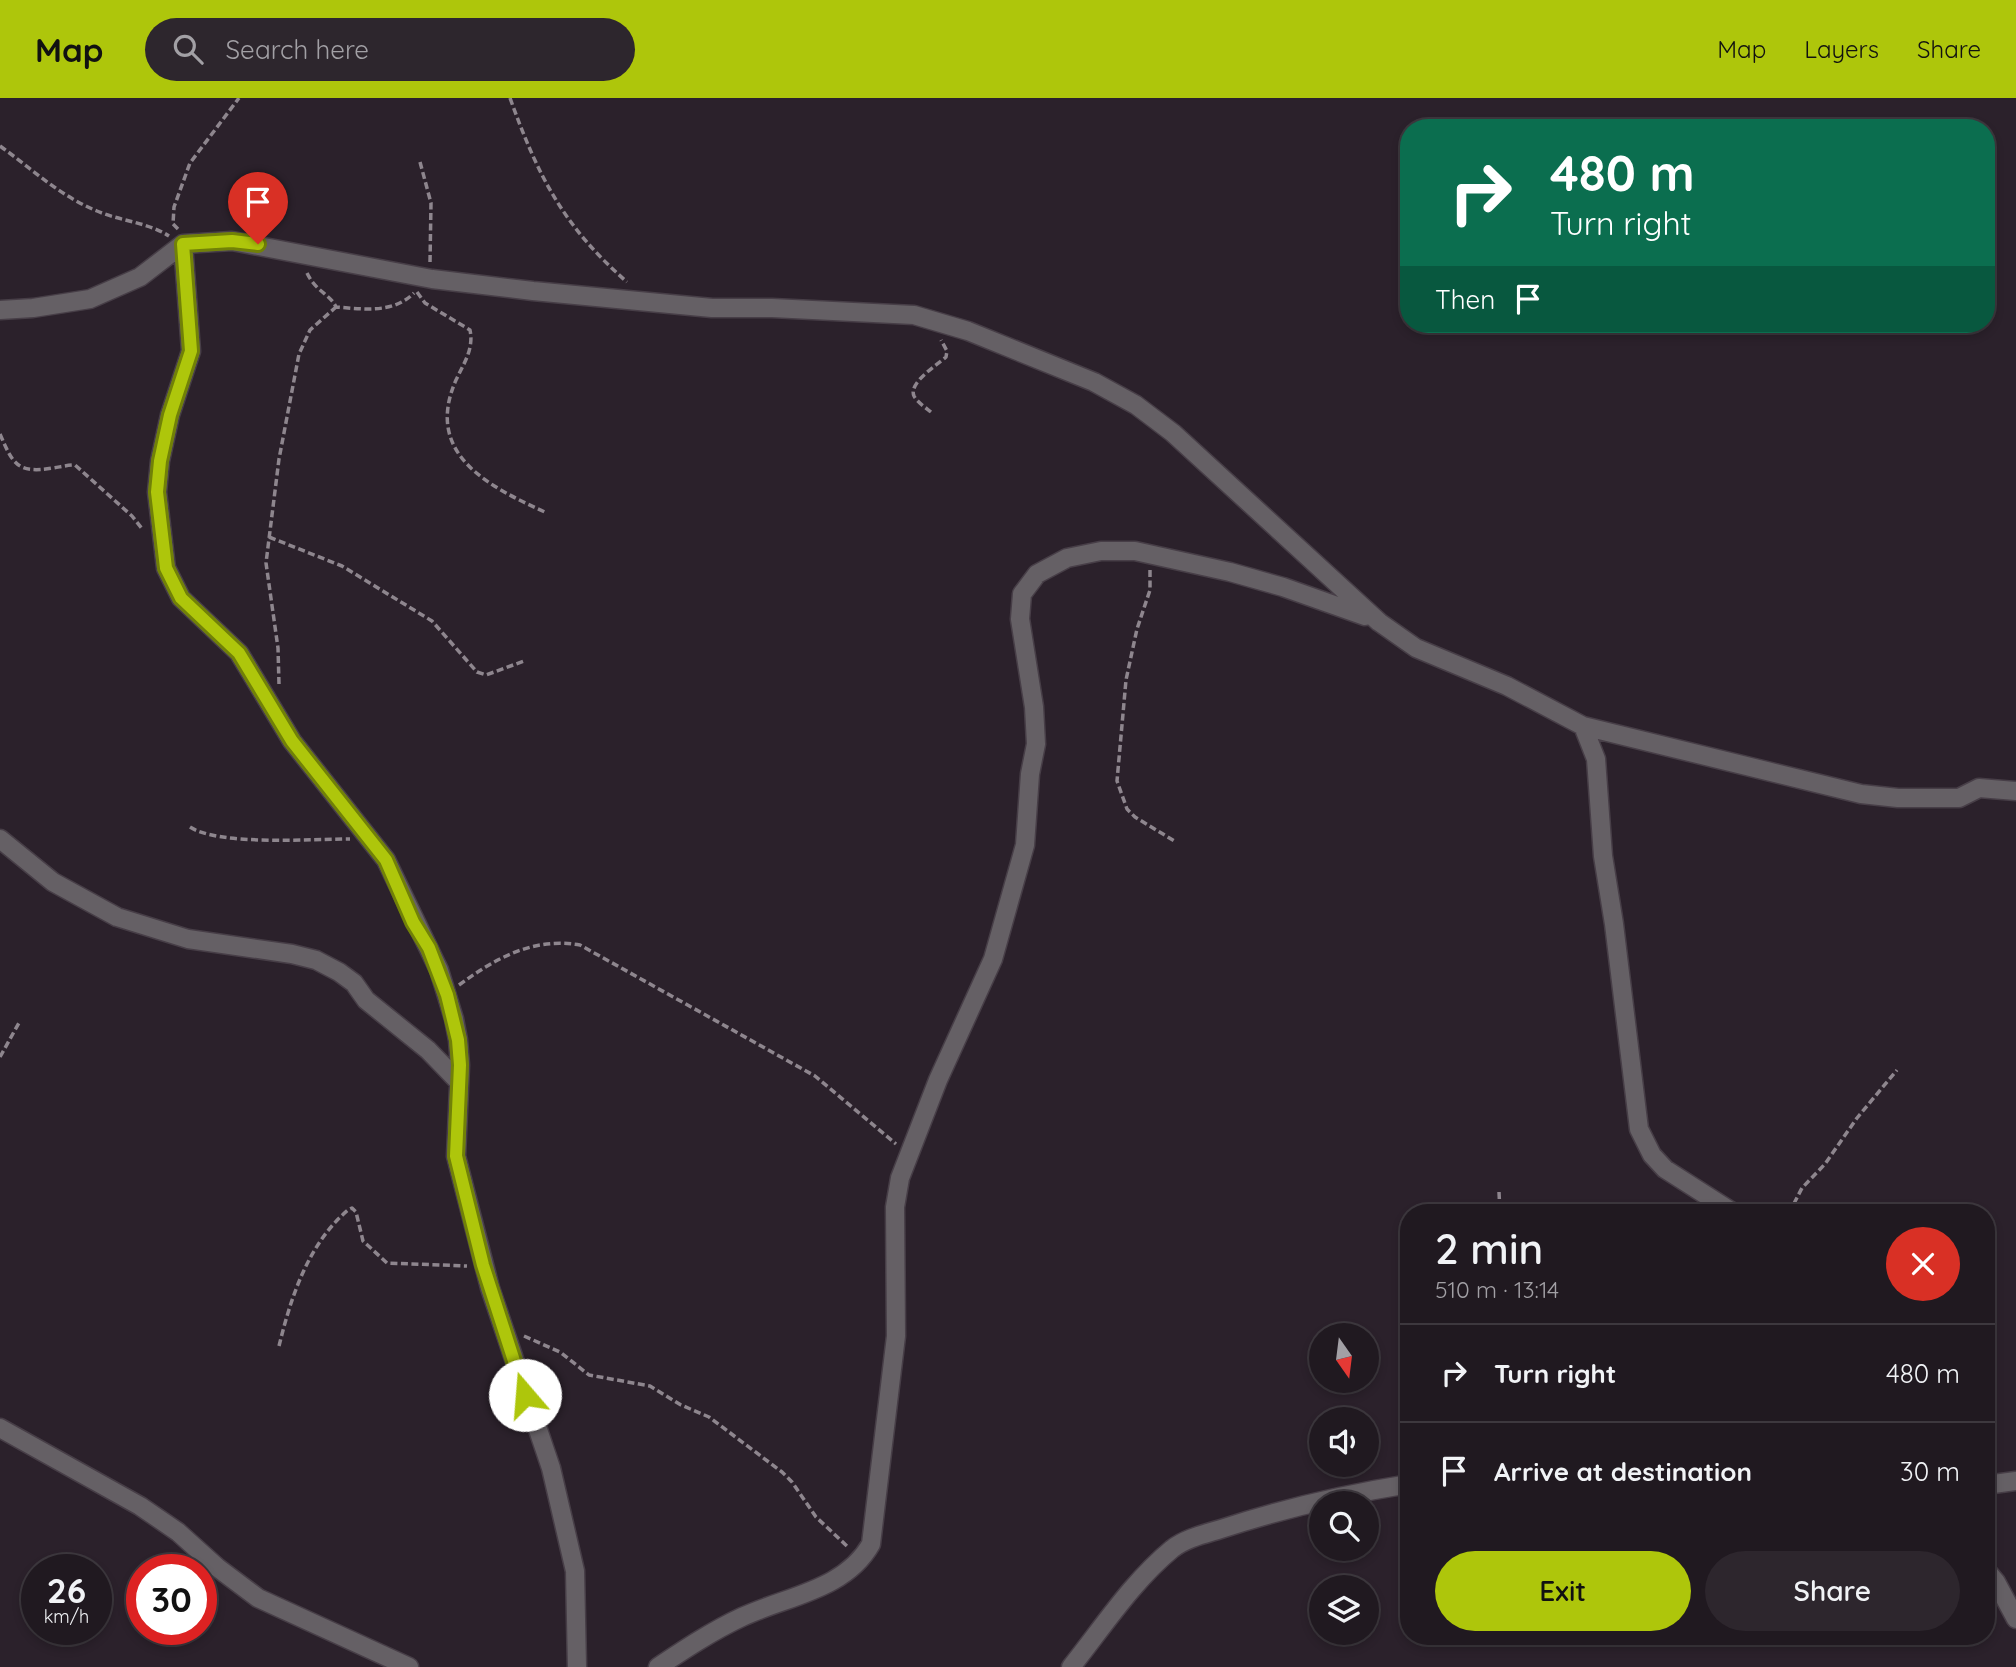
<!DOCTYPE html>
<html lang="en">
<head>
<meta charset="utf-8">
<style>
  :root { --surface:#201920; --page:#2d262d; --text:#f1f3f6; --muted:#a2a0a5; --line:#3d383e; --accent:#aec60b }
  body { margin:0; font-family:Quicksand,sans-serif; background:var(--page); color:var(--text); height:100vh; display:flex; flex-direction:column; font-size:26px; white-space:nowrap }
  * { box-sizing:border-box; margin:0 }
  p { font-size:23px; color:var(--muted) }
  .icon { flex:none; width:38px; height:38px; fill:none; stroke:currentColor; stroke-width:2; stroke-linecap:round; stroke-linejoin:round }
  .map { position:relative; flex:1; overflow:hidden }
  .side { position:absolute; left:1400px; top:1106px; width:595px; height:441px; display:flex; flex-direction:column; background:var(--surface); border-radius:28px; box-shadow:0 4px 10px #0003,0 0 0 2px var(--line) }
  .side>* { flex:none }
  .guide { position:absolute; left:1400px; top:21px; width:595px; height:214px; border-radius:28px; box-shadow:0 4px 10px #0003,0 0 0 2px var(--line); background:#0b6e4f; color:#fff; overflow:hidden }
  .needle { width:46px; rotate:166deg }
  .buttons { position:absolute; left:1309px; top:1225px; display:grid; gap:14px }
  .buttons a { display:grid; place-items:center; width:70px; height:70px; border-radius:50%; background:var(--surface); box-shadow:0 4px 10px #0003,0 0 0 2px var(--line); font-size:35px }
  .speed { position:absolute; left:21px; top:1456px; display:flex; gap:14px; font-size:35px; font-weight:700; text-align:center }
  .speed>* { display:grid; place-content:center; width:91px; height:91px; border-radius:50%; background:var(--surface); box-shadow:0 4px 10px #0003,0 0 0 2px var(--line); line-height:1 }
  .speed small { font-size:18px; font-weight:400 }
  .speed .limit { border:10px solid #d22; background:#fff; color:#111 }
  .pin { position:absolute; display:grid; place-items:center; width:60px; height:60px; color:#fff; margin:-72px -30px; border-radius:50% 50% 50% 0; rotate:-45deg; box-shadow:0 0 7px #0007 }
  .pin .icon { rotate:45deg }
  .me { position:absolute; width:77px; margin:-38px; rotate:342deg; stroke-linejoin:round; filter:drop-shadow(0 0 5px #0008) }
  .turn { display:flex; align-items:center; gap:24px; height:147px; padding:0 35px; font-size:32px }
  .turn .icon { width:91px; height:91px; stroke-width:2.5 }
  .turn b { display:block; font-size:49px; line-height:60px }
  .then { display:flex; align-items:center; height:66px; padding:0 35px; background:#0003; gap:14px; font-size:26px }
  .round { display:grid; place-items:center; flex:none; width:74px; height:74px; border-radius:37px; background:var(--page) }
  .overview { display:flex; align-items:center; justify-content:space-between; height:119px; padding:0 35px }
  h1 { font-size:42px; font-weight:600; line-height:52px }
  .action { display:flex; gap:14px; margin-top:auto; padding:14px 35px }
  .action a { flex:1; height:80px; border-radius:42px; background:var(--accent); color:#111; font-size:28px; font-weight:600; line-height:80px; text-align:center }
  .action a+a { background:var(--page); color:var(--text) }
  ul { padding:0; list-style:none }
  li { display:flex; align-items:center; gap:21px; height:98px; padding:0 35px; border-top:2px solid var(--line) }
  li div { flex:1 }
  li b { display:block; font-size:26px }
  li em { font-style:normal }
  header { display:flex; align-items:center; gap:42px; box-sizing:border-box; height:98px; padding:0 35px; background:var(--accent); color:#111 }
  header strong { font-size:33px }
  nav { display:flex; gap:38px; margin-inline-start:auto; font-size:24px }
  .search { width:490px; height:63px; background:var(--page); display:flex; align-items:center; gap:18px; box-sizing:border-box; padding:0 24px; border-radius:38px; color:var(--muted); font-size:26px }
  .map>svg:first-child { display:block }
</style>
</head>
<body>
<header>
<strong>Map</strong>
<div class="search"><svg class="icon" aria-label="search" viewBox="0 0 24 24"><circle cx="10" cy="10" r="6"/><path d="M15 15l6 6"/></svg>Search here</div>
<nav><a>Map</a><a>Layers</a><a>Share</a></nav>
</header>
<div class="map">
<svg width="2016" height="1569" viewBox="0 0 2016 1569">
  <rect width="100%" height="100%" fill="#2b212b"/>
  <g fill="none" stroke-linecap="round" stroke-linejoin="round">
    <!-- minor casing -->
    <g stroke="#473e47" stroke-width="21">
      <path id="minor" d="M183 146 191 253 170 317 160 363 157 394 166 470 181 500 239 555 292 643 386 762 439 872 454 921 458 942 460 967 456 1058 490 1190 551 1370 575 1473 577 1569
        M0 212 33 210 90 201 140 179 183 146 232 143 432 181 533 193 712 210H772L914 217 968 233 1094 284 1136 307 1173 335 1379 524 1416 550 1507 588 1583 628 1861 696 1898 700H1959L1979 690 2016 693
        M1583 628 1596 661 1603 758 1614 826 1639 1031 1652 1057 1665 1071 1734 1115
        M0 741 53 784 117 819 188 841 292 856 316 862 339 874 354 885 366 902 428 952 458 983
        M0 1330 140 1408 178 1434 218 1470 258 1500 409 1569
        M1986 1387 2016 1383
        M1986 1472 1996 1484 2016 1521
        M658 1569C685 1551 712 1533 742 1519 787 1498 845 1492 871 1446L896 1238 895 1109 900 1080 938 982 993 861 1025 747 1030 676 1036 646 1034 609 1020 521 1022 496 1037 476 1067 460 1101 453H1135L1230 474 1283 489 1365 518
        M1071 1569C1103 1529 1132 1484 1172 1451 1186 1440 1205 1436 1221 1431 1282 1411 1346 1396 1409 1386"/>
    </g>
    <!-- path -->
    <path stroke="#8e868e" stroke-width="3.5" stroke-dasharray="7 3.5" stroke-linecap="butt" d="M510 0C538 78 563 128 627 184
      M0 48C32 71 60 98 97 113 120 123 147 124 169 138
      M420 64 431 105 430 165
      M178 131 173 126 174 109 190 65 239 0
      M307 175C316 194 330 196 336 209 363 211 393 216 414 195
      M417 194 425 205 470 232C474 251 464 265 456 282 423 357 490 389 547 415
      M931 314C926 310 917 304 914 298 908 285 937 267 946 259L947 253 941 242
      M0 336C13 366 17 376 53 370 60 369 67 367 75 367L132 418 143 432
      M269 439 342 468 432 523 477 574 486 577 524 563
      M1150 472V492L1137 531 1126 582 1117 683 1127 711 1135 719 1176 744
      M279 586 278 550 266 465 279 361 299 256 310 232 336 209
      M190 729C219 748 312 741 350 741
      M459 887C496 860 533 839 580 847L815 978 896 1046
      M0 959 20 923
      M1499 1094 1500 1115
      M1789 1115 1802 1090 1825 1066 1857 1020 1897 972
      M524 1238 560 1254 589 1277 650 1288 681 1307 709 1319 782 1374 792 1384 816 1419 848 1449
      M279 1248C291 1199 308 1146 348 1112L352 1110 356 1114 363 1143 387 1165 467 1168"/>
    <!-- minor -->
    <use href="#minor" stroke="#656065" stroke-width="18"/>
  </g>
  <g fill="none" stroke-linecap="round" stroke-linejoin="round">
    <!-- route casing -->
    <g stroke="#718107" stroke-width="18">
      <path id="route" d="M258 146 232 143 183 146 191 253 170 317 160 363 157 394 166 470 181 500 239 555 292 643 386 762 413 824 429 850 447 897 458 942 460 967 456 1058 483 1167 525 1297"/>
    </g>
    <!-- route -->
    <use href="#route" stroke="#aec60b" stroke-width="12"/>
  </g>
</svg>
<div class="buttons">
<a><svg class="needle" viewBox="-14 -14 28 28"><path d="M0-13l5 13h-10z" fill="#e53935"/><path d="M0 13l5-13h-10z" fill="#a2a0a5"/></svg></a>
<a><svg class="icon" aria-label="sound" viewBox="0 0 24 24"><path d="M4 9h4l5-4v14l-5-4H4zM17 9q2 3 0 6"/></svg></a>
<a><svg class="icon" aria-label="search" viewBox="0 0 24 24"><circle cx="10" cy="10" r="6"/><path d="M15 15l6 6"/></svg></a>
<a><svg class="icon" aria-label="layers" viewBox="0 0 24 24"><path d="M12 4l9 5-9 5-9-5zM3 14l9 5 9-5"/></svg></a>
</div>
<div class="speed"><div>26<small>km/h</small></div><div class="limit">30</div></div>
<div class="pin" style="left:258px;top:146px;background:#d93025"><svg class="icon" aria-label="arrive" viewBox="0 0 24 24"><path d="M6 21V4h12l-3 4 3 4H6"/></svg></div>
<svg class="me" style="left:525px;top:1297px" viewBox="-20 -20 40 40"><circle r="19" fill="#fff"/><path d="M0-13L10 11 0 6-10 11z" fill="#aec60b"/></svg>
<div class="guide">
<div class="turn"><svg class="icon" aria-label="right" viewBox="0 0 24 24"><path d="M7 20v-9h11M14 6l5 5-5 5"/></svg><div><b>480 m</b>Turn right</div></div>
<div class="then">Then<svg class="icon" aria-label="arrive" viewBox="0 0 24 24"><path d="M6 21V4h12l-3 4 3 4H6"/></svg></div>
</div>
<section class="side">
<div class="overview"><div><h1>2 min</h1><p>510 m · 13:14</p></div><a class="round" style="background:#d93025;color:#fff"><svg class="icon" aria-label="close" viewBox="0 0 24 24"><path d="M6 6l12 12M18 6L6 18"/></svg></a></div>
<ul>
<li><svg class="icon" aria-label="right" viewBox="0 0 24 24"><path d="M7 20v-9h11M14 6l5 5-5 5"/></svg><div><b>Turn right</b></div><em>480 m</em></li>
<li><svg class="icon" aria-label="arrive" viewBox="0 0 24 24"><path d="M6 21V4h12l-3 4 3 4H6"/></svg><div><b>Arrive at destination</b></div><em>30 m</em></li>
</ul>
<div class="action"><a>Exit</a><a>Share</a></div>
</section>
</div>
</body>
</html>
